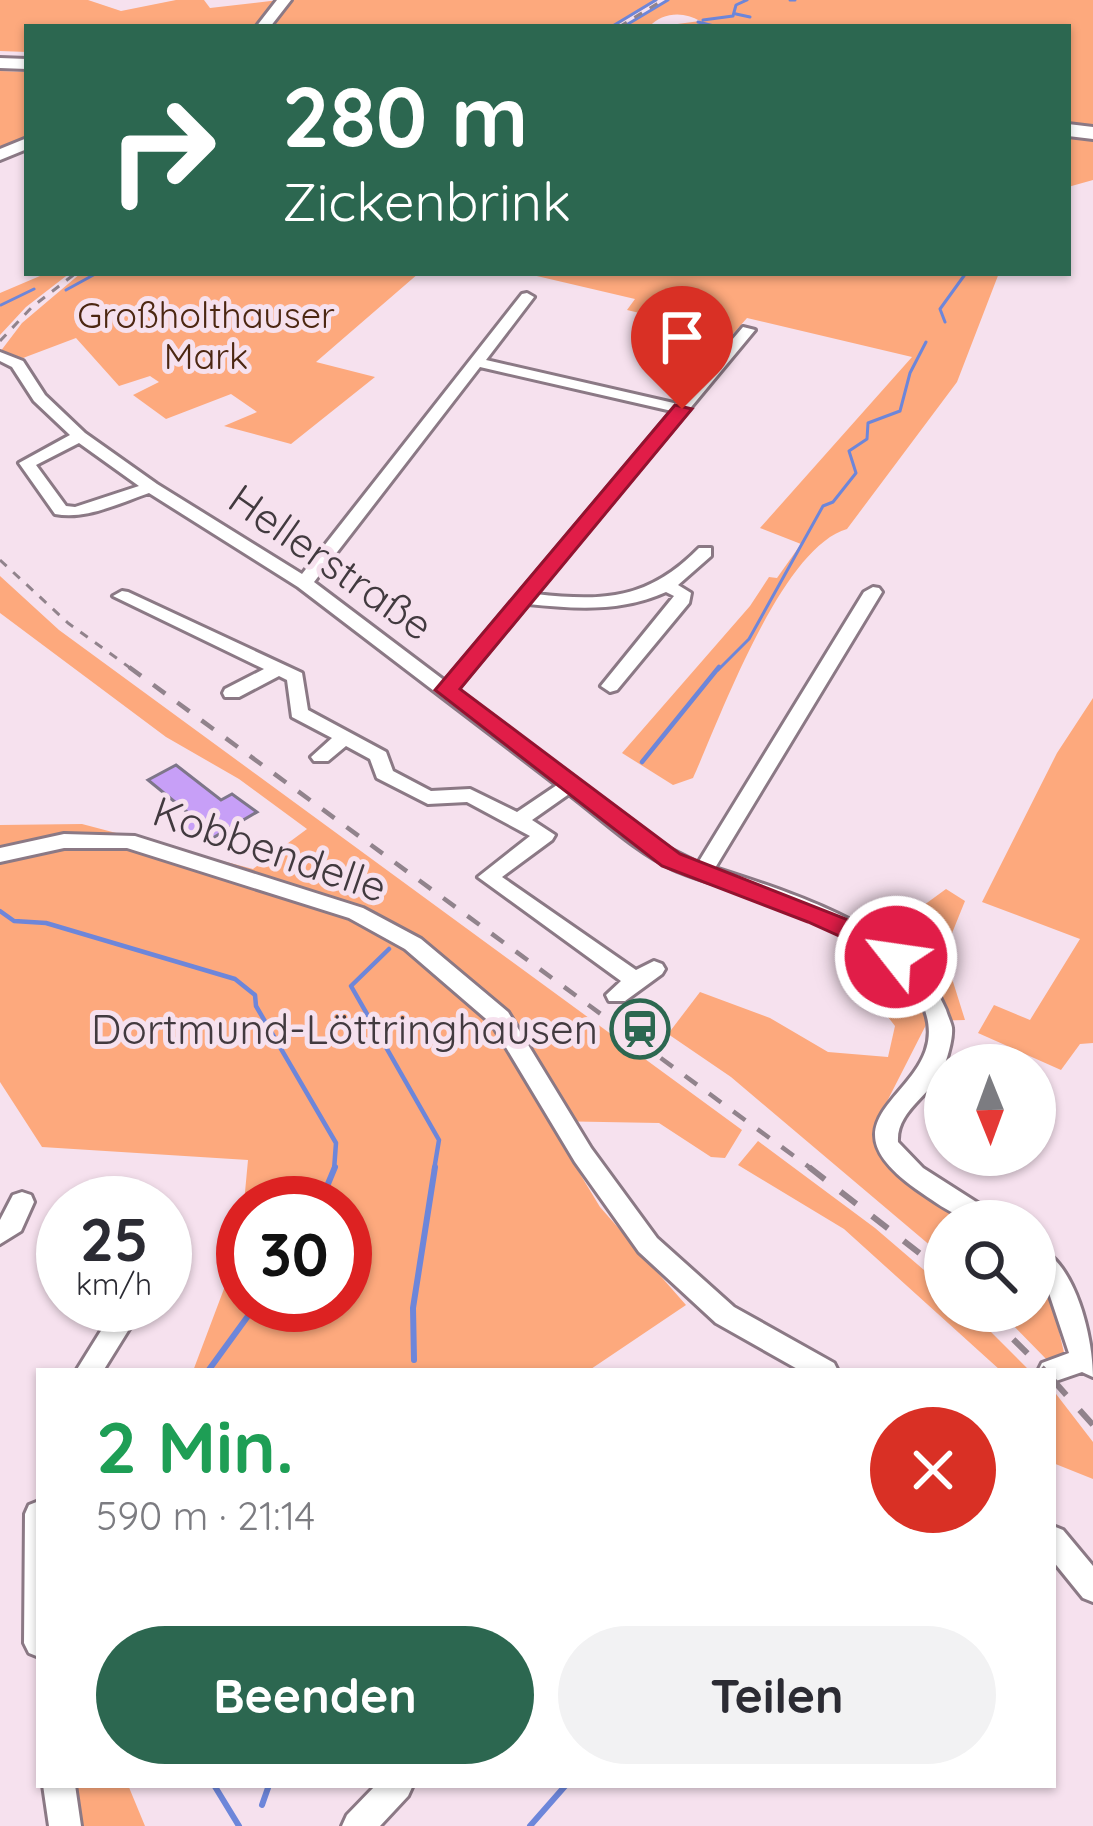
<!DOCTYPE html>
<html lang="de">
<head>
<meta charset="utf-8">
<style>
  :root { --surface:#fff; --page:#f2f2f3; --text:#2b2b33; --muted:#7c7c81; --accent:#2c6750 }
  body { margin:0; font-family:Quicksand,sans-serif; background:var(--page); color:var(--text); height:100vh; display:flex; flex-direction:column; font-size:45px; white-space:nowrap }
  * { box-sizing:border-box; margin:0 }
  p { font-size:39px; color:var(--muted) }
  .icon { flex:none; width:66px; height:66px; fill:none; stroke:currentColor; stroke-width:2; stroke-linecap:round; stroke-linejoin:round }
  .map { position:relative; flex:1; overflow:hidden }
  .drawer { position:absolute; left:36px; top:1368px; width:1020px; height:420px; display:flex; flex-direction:column; background:var(--surface); border-radius:0px; box-shadow:0 3px 9px #0004 }
  .drawer>* { flex:none }
  .banner { position:absolute; left:24px; top:24px; width:1047px; height:252px; border-radius:0px; box-shadow:0 3px 9px #0004; background:#2c6750; color:#fff; overflow:hidden }
  .needle { width:78px; rotate:179deg }
  .buttons { position:absolute; left:924px; top:1044px; display:grid; gap:24px }
  .buttons a { display:grid; place-items:center; width:132px; height:132px; border-radius:50%; background:var(--surface); box-shadow:0 3px 9px #0004; font-size:60px }
  .speed { position:absolute; left:36px; top:1176px; display:flex; gap:24px; font-size:60px; font-weight:700; text-align:center }
  .speed>* { display:grid; place-content:center; width:156px; height:156px; border-radius:50%; background:var(--surface); box-shadow:0 3px 9px #0004; line-height:1 }
  .speed small { font-size:30px; font-weight:400 }
  .speed .limit { border:18px solid #d22; background:#fff; color:#111 }
  .pin { position:absolute; display:grid; place-items:center; width:102px; height:102px; color:#fff; margin:-123px -51px; border-radius:50% 50% 50% 0; rotate:-45deg; box-shadow:0 0 12px #0007 }
  .pin .icon { rotate:45deg }
  .me { position:absolute; width:132px; margin:-66px; rotate:300deg; stroke-linejoin:round; filter:drop-shadow(0 0 9px #0008) }
  .turn { display:flex; align-items:center; gap:42px; height:252px; padding:0 60px; font-size:54px }
  .turn .icon { width:156px; height:156px; stroke-width:2.5 }
  .turn b { display:block; font-size:84px; line-height:102px }
  .round { display:grid; place-items:center; flex:none; width:126px; height:126px; border-radius:63px; background:var(--page) }
  .headline { display:flex; align-items:center; justify-content:space-between; height:204px; padding:0 60px }
  h1 { font-size:72px; font-weight:800; line-height:90px; color:#1e9e55 }
  .button { display:flex; gap:24px; margin-top:auto; padding:24px 60px }
  .button a { flex:1; height:138px; border-radius:72px; background:var(--accent); color:#fff; font-size:48px; font-weight:800; line-height:138px; text-align:center }
  .button a+a { background:var(--page); color:var(--text) }
  .map>svg:first-child { display:block }
</style>
</head>
<body>
<div class="map">
<svg width="1093" height="1826" viewBox="0 0 1093 1826">
  <rect width="100%" height="100%" fill="#f6e1ee"/>
  <!-- green -->
  <path fill="#fda97d" d="M0 0H88L121 11 176 0H204L210 8 279 0 257 27H27V52L0 51Z
    M284 0H658L614 27H263Z
    M666 0H1093V180L1068 187V27H674L670 25 700 21C684 11 662 12 649 27H622Z
    M0 71 27 72V139L0 152Z
    M47 273H70L26 307 0 335V293Z
    M81 273H419L316 362 375 377 291 444 224 426 257 412 231 394 166 419 133 395 159 382 150 376 119 386 76 338 23 358 0 352 22 323Z
    M524 273H999L957 382 847 529C781 548 721 716 693 778L673 785 622 753 750 606 769 577 777 578 801 544 760 528 912 357 747 318 732 335 627 310 635 299Z
    M0 576 59 630 742 1130 725 1158 711 1157 659 1123 548 1121 600 1207 686 1305 588 1371H193L239 1249 243 1211V1305H345V1203H244L248 1160 42 1147 0 1082V825L82 824 253 869 307 829 239 779 166 737 0 613Z
    M1093 698V1043L1080 1044 1061 1070 978 1033 994 1005 1030 1020 1080 939 982 902 1057 753Z
    M946 889 965 901 944 953 965 1020 928 1021 873 1129 891 1167 969 1221H945V1258L731 1077 668 1034 700 992 770 1018 828 1052 888 1057 895 1026 861 982 892 966 872 943Z
    M758 1141 875 1228 945 1288V1311H970L1030 1371 1000 1370 844 1229 738 1165Z
    M1035 1270 1050 1293 1065 1357 1050 1363 999 1311H1035Z
    M1053 1390 1093 1442V1479L1053 1463Z
    M71 1785H128L145 1826H77Z"/>
  <g fill="none" stroke-linecap="round" stroke-linejoin="round">
    <!-- stream-far2 -->
    <path stroke="#6d86da" stroke-width="3" d="M790 0H795
      M736 14 750 17
      M703 20 733 16 736 5 747 0
      M698 22 718 27
      M611 27 656 0
      M623 27 668 0
      M66 290 97 273
      M1 305 34 289
      M945 322 940 309 966 273
      M718 670 749 639 823 506 833 502 856 473 849 451 867 439 868 423 900 411 910 373 926 342"/>
    <!-- stream-far1 -->
    <path stroke="#6d86da" stroke-width="4.5" d="M642 762 719 667
      M0 911 14 921 46 923 235 979 255 995 256 1006 336 1143 334 1170
      M389 949 351 986 439 1140 434 1170"/>
    <!-- stream -->
    <path stroke="#6d86da" stroke-width="6" d="M320 1203 335 1167
      M414 1360 413 1308 435 1167
      M208 1371 256 1305
      M214 1785 239 1826
      M262 1805 269 1785
      M530 1826 566 1785"/>
  </g>
  <!-- building -->
  <path fill="#c79ff7" stroke="#7e7689" stroke-width="3" d="M176 765 221 800 232 794 257 812 211 839 204 834 189 839 174 825 191 815 148 780Z"/>
  <g fill="none" stroke-linecap="round" stroke-linejoin="round">
    <!-- minor casing -->
    <g stroke="#8b7985" stroke-width="6">
      <path id="minor" d="M527 293 534 297 486 360 678 404 743 327 755 330 536 594C605 602 649 599 699 548H711V556L678 585 691 593 689 603 617 690 610 692 601 686 674 596 666 592C622 612 576 609 528 604L457 690 664 846 698 863 864 592 873 587 879 588 882 592 715 868C792 893 914 930 946 1010 947 1014 952 1025 952 1028 953 1038 948 1055 945 1064 935 1094 896 1109 898 1142L923 1168 995 1214 998 1221C959 1221 948 1211 916 1189 801 1107 970 1091 919 997 910 980 889 965 873 954 835 929 793 910 750 895 725 886 697 880 673 869 635 851 602 819 569 794L532 820 555 835 552 840 502 877 636 970 654 961 662 964 665 969 662 974 625 1001H609L606 995 621 981 478 877 530 836 467 802 428 804 377 778 370 759 346 746 328 761H314L311 757 332 738 292 717 287 680 279 676 239 697H225L223 693 225 689 264 669 113 596 122 591 128 592 302 673 308 710 386 752 393 771 431 791 470 789 517 812 557 785 298 587 149 493C119 503 87 520 55 514L19 463 70 435 34 401 12 367 0 361V352L23 361 45 395 85 433 157 484 302 574 522 294ZM480 367 672 411 445 681 314 582ZM79 443 139 486 75 507 66 506 36 465Z
        M64 834 135 836 363 908 421 939 508 1012 591 1148 657 1238 734 1307 834 1363 838 1371H801L716 1323 639 1252 575 1162 492 1024 405 949 349 918 127 848H64L0 862V848Z
        M22 1192 31 1195 34 1202 21 1231 0 1244V1220L13 1195Z
        M1035 1246C1076 1261 1093 1339 1093 1377L1082 1372 1053 1382V1371H1038L1042 1363 1069 1353 1047 1287 1035 1271Z
        M117 1305H144L103 1371H76Z
        M39 1501V1657L29 1653 24 1643 25 1514 29 1505Z
        M1053 1526 1063 1530 1093 1566V1602L1083 1598 1053 1561Z
        M43 1785H75L81 1826H49Z
        M376 1785H413L408 1796 380 1826H342L347 1815Z"/>
    </g>
    <!-- major casing -->
    <g stroke="#8b7985" stroke-width="6">
      <path id="major" d="M277 0H291L270 27H256Z
        M27 138V149L0 160V149Z"/>
    </g>
    <!-- highway casing -->
    <g stroke="#8b7985" stroke-width="6">
      <path id="highway" d="M0 58 27 59V69L0 68Z
        M1068 124 1093 127V139L1068 136Z"/>
    </g>
    <!-- minor -->
    <use href="#minor" fill="#fff" fill-rule="evenodd"/>
    <!-- major -->
    <use href="#major" fill="#fff" fill-rule="evenodd"/>
    <!-- highway -->
    <use href="#highway" fill="#fff" fill-rule="evenodd"/>
    <!-- rail-far2 -->
    <path stroke="#91838c" stroke-width="3" stroke-dasharray="9 9" stroke-linecap="butt" d="M619 27 663 0
      M0 341 32 307 76 273
      M0 560 68 623 133 670"/>
    <!-- rail-far1 -->
    <path stroke="#91838c" stroke-width="4.5" stroke-dasharray="15 15" stroke-linecap="butt" d="M129 667 813 1170"/>
    <!-- rail -->
    <path stroke="#91838c" stroke-width="6" stroke-dasharray="20 20" stroke-linecap="butt" d="M809 1167 945 1273
      M985 1311 1045 1371
      M1053 1380 1093 1425"/>
  </g>
  <!-- route -->
  <path fill="#e11d48" stroke="#92132f" stroke-width="3" d="M675 405 692 409 460 689 680 854 879 932 910 957 906 964H886L859 945 808 922 662 866 435 690Z"/>
  <!-- icons -->
  <defs>
    <g id="station-ring" transform="scale(3)"><circle r="9.5" fill="#f6e1ee" stroke="#2c6750" stroke-width="1.5"/><path d="M-3-6H3Q5-6 5-4V2Q5 4 3 4L4.5 6H3L1.5 4h-3L-3 6H-4.5L-3 4Q-5 4-5 2V-4Q-5-6-3-6ZM-3.5-4v3h7v-3ZM-3.5 1v1.5H-2V1ZM2 1v1.5H3.5V1Z" fill="#2c6750"/></g>
  </defs>
  <g fill-rule="evenodd">
    <use href="#station-ring" x="640" y="1029"/>
  </g>
  <g text-anchor="middle" stroke-width="10" stroke-linejoin="round" paint-order="stroke">
    <!-- far-park labels -->
    <g font-size="36" fill="#4c2712" stroke="#f6e1ee">
      <text x="206" y="328">Großholthauser<tspan x="206" dy="41">Mark</tspan></text>
    </g>
    <!-- street labels -->
    <g font-size="42" fill="#423a3f" stroke="#f6e1ee">
      <text transform="translate(331 562) rotate(35)" y="15">Hellerstraße</text>
      <text transform="translate(270 849) rotate(19)" y="15">Kobbendelle</text>
    </g>
    <!-- poi labels -->
    <g font-size="42" fill="#423a3f" stroke="#f6e1ee" text-anchor="end">
      <text x="598" y="1044">Dortmund-Löttringhausen</text>
    </g>
  </g>
</svg>
<div class="buttons">
<a><svg class="needle" viewBox="-14 -14 28 28"><path d="M0-13l5 13h-10z" fill="#e53935"/><path d="M0 13l5-13h-10z" fill="#7c7c81"/></svg></a>
<a><svg class="icon" aria-label="search" viewBox="0 0 24 24"><circle cx="10" cy="10" r="6"/><path d="M15 15l6 6"/></svg></a>
</div>
<div class="speed"><div>25<small>km/h</small></div><div class="limit">30</div></div>
<div class="pin" style="left:682px;top:409px;background:#d93025"><svg class="icon" aria-label="arrive" viewBox="0 0 24 24"><path d="M6 21V4h12l-3 4 3 4H6"/></svg></div>
<svg class="me" style="left:896px;top:957px" viewBox="-20 -20 40 40"><circle r="17" fill="#e11d48" stroke="#fff" stroke-width="3"/><path d="M0-11L8 9 0 5-8 9z" fill="#fff"/></svg>
<div class="banner">
<div class="turn"><svg class="icon" aria-label="right" viewBox="0 0 24 24"><path d="M7 20v-9h11M14 6l5 5-5 5"/></svg><div><b>280 m</b>Zickenbrink</div></div>
</div>
<section class="drawer">
<div class="headline"><div><h1>2 Min.</h1><p>590 m · 21:14</p></div><a class="round" style="background:#d93025;color:#fff"><svg class="icon" aria-label="close" viewBox="0 0 24 24"><path d="M6 6l12 12M18 6L6 18"/></svg></a></div>
<div class="button"><a>Beenden</a><a>Teilen</a></div>
</section>
</div>
</body>
</html>
